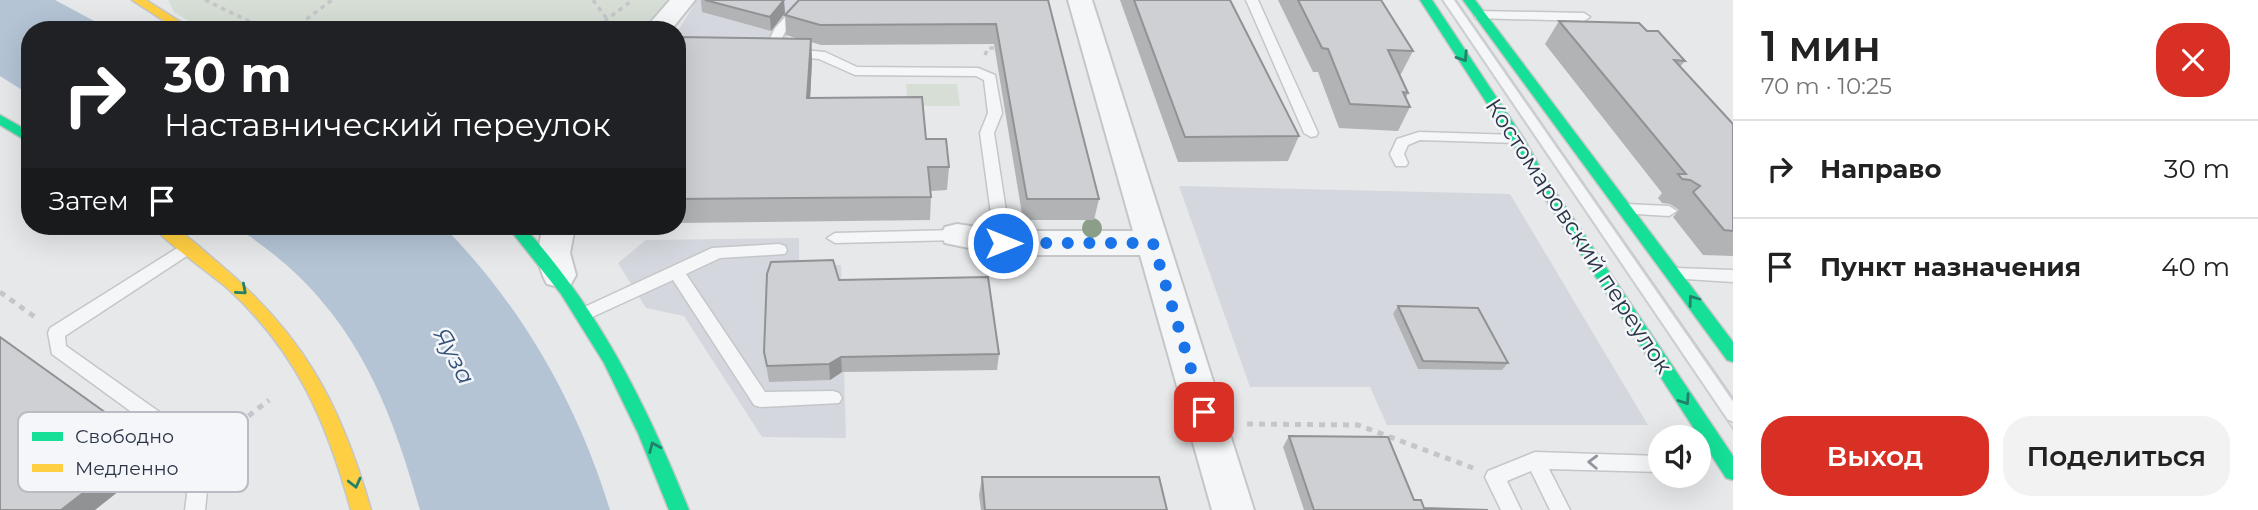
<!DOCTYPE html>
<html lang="ru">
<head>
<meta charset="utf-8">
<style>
  :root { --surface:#fff; --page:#f2f2f2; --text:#222; --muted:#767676; --line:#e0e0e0; --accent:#d93025 }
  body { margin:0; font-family:Montserrat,sans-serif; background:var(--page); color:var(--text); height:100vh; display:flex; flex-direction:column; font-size:26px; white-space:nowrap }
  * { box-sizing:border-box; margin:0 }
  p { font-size:23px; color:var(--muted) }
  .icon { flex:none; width:38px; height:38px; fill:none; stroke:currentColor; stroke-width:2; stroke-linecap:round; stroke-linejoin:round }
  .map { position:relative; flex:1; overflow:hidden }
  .drawer { display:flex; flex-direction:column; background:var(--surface); width:525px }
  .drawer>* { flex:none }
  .banner { position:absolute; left:21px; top:21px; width:665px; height:214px; border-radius:28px; box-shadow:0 7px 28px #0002; background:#202124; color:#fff; overflow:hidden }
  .buttons { position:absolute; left:1648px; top:425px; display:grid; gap:14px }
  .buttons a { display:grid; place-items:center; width:63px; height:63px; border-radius:50%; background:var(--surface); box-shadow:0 7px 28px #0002; font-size:35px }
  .pin { position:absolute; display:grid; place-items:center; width:60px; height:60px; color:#fff; margin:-30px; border-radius:14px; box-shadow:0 4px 10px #0006 }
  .me { position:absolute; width:77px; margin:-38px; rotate:90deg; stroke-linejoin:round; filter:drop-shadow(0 0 5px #0008) }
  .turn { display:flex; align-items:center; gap:24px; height:147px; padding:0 28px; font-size:32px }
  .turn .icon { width:91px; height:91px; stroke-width:2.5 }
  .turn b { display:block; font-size:49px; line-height:60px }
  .then { display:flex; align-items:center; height:66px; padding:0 28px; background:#0003; gap:14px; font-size:26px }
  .round { display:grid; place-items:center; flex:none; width:74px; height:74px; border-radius:28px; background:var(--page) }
  .summary { display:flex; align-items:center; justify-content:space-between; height:119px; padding:0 28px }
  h1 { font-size:42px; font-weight:600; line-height:52px }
  .action { display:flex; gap:14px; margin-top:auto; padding:14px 28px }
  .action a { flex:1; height:80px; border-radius:28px; background:var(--accent); color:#fff; font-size:28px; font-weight:600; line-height:80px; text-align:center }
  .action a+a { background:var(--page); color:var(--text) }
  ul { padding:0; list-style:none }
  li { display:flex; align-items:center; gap:21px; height:98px; padding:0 28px; border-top:2px solid var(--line) }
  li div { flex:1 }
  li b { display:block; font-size:26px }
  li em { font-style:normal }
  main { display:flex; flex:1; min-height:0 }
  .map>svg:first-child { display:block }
</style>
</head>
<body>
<main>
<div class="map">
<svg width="1733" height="510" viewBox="0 0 1733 510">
  <rect width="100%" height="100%" fill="#e6e8ea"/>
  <!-- built -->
  <path fill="#d4d7dd" d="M697 0H801L790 12 785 57 677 58V32Z
    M1179 186 1510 194 1648 425H1387L1370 387H1250Z
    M799 238V266L841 265 846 438 762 437 684 316 646 308 618 263 646 240Z"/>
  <!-- green -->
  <path fill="#d6ded6" d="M168 0H669L641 30H204L174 12Z
    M906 84H957L960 106H908Z"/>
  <!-- water -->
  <path fill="#b4c4d5" d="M0 0H55L111 30H30V95L0 76Z
    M234 226H443C522 306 577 403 610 510H420C386 388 345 296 234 226Z"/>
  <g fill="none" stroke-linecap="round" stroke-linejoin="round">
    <!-- lane casing -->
    <g stroke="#c4c6c8" stroke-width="3">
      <path id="lane" d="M801 0H814L785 32 774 54H766L764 51 775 28Z
        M1246 0H1258L1318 133 1316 136 1311 137 1304 133Z
        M1443 0H1455L1733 399V422L1727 419Z
        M1479 11 1584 13 1590 17 1584 21 1475 18V12Z
        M791 49 825 52 857 67 978 68 995 75 1002 113 994 133 1011 243 1009 247H997L995 243 980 133 988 113 984 80 976 76 855 75 819 59 787 56 785 53Z
        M1419 132 1517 135 1524 139 1517 143 1420 140 1408 145 1404 154 1408 163 1406 166H1396L1390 154 1397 139Z
        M1625 204 1669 206 1677 211 1669 216 1620 213 1617 209 1620 205Z
        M957 230 965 235 957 240 835 243 827 238 835 233Z
        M190 240 198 246 196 250 65 336 66 346 209 447 211 453 205 510H185L192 456 52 354 48 333 50 328Z
        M779 244 785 246 787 250 785 254 720 258 686 274 765 392 833 391 839 393 842 398 839 403 760 407 754 405 673 280 590 318H578L576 314 578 310 712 248Z
        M1676 268 1733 270V282L1670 278 1668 274 1670 270Z
        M1535 452 1661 456V472L1549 469 1570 510H1550L1531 471 1507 481 1521 510H1501L1485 477 1488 471Z"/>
    </g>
    <!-- street casing -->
    <g stroke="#c4c6c8" stroke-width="4">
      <path id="street" d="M670 0H695L671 30H644Z
        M1068 0H1092L1254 510H1212L1140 255H1003L945 243 941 235 945 227 957 224 1003 231H1133Z
        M543 226H575L570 253 576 275 571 284 559 287 547 284C535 263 538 248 543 226Z"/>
    </g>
    <!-- fast casing -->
    <g stroke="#c4c6c8" stroke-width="3">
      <path id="fast" d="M1420 0H1432L1524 139 1546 178 1733 456V480L1726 478 1535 183 1510 139Z
        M1463 0H1475L1733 342V362L1727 360Z
        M0 115 30 132V143L0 125Z
        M507 226H523C599 309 647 406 689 510H669L638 433 604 363 561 294Z"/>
    </g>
    <!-- slow casing -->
    <g stroke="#c4c6c8" stroke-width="3">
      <path id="slow" d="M132 0H146L193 30H178Z
        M153 226C157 226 164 225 169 226 180 228 205 252 216 261 303 334 340 402 371 510H351C327 422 296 350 227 288 211 274 161 239 153 226Z"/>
    </g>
    <!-- path-far1 -->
    <path stroke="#c5c6ca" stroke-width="3.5" stroke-dasharray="4.5 4.5" stroke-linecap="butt" d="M205 0 267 30
      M593 0 607 19
      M292 30 332 0
      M601 30 607 19 633 0
      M985 55 988 48H1000"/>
    <!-- path -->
    <path stroke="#c5c6ca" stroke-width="5" stroke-dasharray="6 6" stroke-linecap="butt" d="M0 292 39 320
      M1247 424 1358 425 1473 468
      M220 438 269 400"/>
    <!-- lane -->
    <use href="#lane" fill="#f5f6f7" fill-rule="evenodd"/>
    <!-- street -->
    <use href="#street" fill="#f5f6f7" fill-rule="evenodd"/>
    <!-- fast -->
    <use href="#fast" fill="#16e098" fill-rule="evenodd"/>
    <!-- slow -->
    <use href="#slow" fill="#ffcf43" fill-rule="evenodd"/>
    <!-- tram -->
    <path stroke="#cecfd2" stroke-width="2" d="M1442 0 1733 429
      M1455 0 1733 400"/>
  </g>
  <!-- trees -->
  <circle fill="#8a9e88" cx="1092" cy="228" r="10"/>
  <!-- wall -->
  <path fill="#b1b3b5" d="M701 0H785L784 1 785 13 771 31 702 12Z
    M1048 0 1099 199 1094 220H1023L994 44 821 45 811 42 812 61 810 98 926 139 949 167 947 190 931 191V197L930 220 677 223V37L799 39 786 35 785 15Z
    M1120 0H1230L1299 136 1288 161 1178 162Z
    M1278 0H1381L1413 51 1401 74H1400L1408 93 1406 98 1410 107 1398 131 1339 128 1318 72H1313Z
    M1559 21 1647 31 1685 61 1680 67 1733 124V256L1703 255 1673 217 1679 210 1670 204 1662 203 1658 198 1662 193 1545 44Z
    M839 280 999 354 997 370 842 372 830 380 769 382 764 352Z
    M1398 306 1508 363 1502 370 1418 369 1393 314Z
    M1289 436 1414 500 1424 508 1488 510H1304L1283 447Z
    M982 477 1167 510H981L979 495Z"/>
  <!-- shaded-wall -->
  <path fill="#909294" d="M771 0H785L784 1 785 13 771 31 770 17Z
    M811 39 812 61 809 121 807 98Z
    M841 357 842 372 830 380 829 364Z
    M148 443 162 457 95 510H61Z"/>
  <!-- building -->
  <path fill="#ced0d3" stroke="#909294" stroke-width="2" d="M705 0H784L770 17Z
    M799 0H1048L1099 199H1027L996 24 820 25 785 15Z
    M1134 0H1230L1299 136 1185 137Z
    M1298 0H1381L1413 51 1388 50 1408 93 1403 92 1410 107 1350 104 1328 49 1322 48Z
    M1559 21 1639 23 1647 31H1658L1685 61 1674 60 1733 124V231L1724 230 1693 192 1700 186 1690 180 1682 179 1678 174H1686Z
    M677 37 811 39 807 98 922 97 926 139H946L949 167H928L931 197 677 199Z
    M833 260 839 280 988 277 999 354 841 357 829 364 767 366 764 352 767 274 771 262Z
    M1398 306 1478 308 1508 363 1423 361Z
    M0 337 148 443 61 510H0Z
    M1289 436 1388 437 1414 500H1421L1424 508 1488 510H1314Z
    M982 477H1159L1167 510H985Z"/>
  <!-- one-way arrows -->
  <defs><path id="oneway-chevron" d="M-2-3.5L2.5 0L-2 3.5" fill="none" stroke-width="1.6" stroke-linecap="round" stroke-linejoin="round" transform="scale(1.75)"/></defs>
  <g stroke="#22816a">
    <use href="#oneway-chevron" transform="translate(1463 57) rotate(57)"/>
    <use href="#oneway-chevron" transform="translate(242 290) rotate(41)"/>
    <use href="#oneway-chevron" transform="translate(1693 300) rotate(-126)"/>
    <use href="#oneway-chevron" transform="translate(1685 400) rotate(56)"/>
    <use href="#oneway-chevron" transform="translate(654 447) rotate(-113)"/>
    <use href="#oneway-chevron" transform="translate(355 483) rotate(76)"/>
  </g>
  <use stroke="#90959e" href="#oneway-chevron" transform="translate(1593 462) rotate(-178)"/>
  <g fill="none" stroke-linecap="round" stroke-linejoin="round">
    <!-- route -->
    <path stroke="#1a73e8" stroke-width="12" stroke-dasharray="0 21.6" d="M1003 243H1153L1204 412"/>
  </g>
  <g text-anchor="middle" stroke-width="5" stroke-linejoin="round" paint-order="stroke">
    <!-- street labels -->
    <g font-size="23" fill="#2b3445" stroke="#f4f6f9">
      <text transform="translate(1579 236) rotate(57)" y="8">Костомаровский переулок</text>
    </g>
    <!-- water labels -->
    <g font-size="24" font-style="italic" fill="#34527a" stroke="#f4f6f9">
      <text transform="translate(454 356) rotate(62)" y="8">Яуза</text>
    </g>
  </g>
  <!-- legend -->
  <rect x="18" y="412" width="230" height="80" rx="10" fill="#f4f6f9" stroke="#b8bcc3" stroke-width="2"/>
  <rect x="32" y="432" width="31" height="9" fill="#16e098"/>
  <rect x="32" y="464" width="31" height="8" fill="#ffcf43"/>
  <g font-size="19" fill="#2b3445">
    <text x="75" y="443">Свободно</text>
    <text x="75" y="475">Медленно</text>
  </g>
</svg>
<div class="buttons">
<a><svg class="icon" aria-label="sound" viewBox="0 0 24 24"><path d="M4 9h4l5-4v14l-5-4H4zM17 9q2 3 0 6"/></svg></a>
</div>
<div class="pin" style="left:1204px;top:412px;background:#d93025"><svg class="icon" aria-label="arrive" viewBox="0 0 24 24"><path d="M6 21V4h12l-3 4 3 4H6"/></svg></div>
<svg class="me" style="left:1003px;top:243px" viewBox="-20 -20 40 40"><circle r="17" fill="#1a73e8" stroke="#fff" stroke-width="3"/><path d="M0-11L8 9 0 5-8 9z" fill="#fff"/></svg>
<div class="banner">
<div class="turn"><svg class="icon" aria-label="right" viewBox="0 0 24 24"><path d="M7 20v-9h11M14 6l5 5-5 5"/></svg><div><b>30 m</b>Наставнический переулок</div></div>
<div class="then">Затем<svg class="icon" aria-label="arrive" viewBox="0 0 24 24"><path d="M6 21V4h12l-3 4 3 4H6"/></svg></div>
</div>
</div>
<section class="drawer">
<div class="summary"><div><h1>1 мин</h1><p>70 m · 10:25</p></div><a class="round" style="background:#d93025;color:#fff"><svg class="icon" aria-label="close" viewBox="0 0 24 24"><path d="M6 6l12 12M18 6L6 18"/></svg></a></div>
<ul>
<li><svg class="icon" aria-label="right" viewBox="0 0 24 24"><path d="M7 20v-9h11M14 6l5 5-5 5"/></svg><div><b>Направо</b></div><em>30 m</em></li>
<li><svg class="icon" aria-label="arrive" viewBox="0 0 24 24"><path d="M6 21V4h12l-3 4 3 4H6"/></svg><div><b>Пункт назначения</b></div><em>40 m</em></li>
</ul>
<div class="action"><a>Выход</a><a>Поделиться</a></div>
</section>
</main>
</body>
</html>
